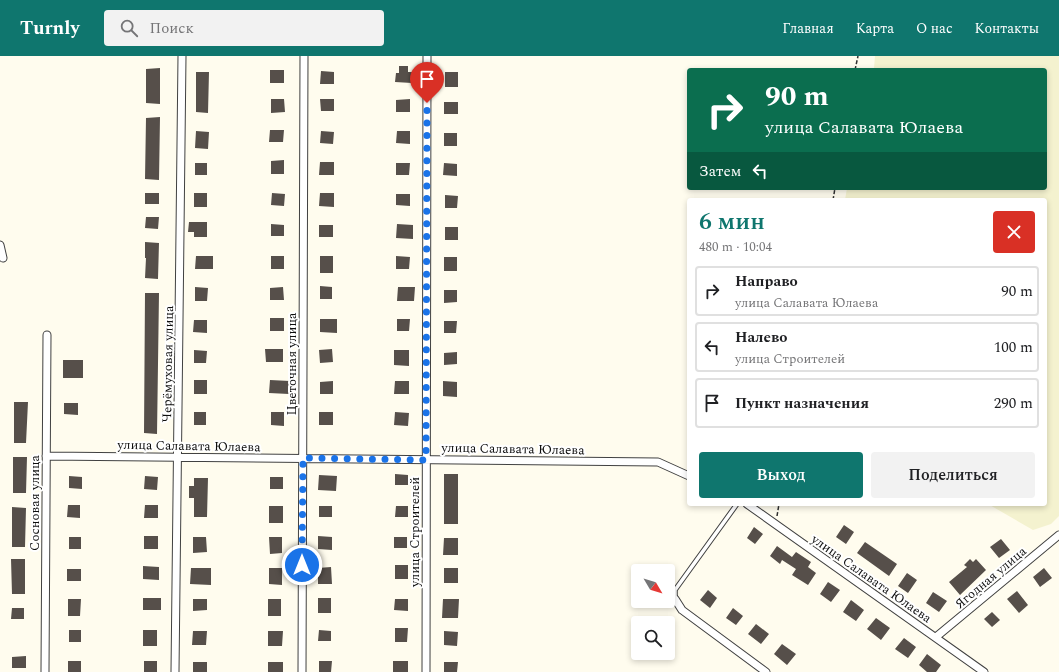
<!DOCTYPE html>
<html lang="ru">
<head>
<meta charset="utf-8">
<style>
  :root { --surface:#fff; --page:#f2f2f2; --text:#202124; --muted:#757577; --line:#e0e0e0; --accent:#0f766e }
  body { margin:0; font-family:Spectral,serif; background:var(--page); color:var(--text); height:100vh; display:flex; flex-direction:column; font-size:15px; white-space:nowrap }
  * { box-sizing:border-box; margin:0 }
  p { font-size:13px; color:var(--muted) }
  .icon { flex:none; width:22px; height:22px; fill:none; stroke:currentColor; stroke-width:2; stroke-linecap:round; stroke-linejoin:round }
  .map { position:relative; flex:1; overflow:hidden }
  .drawer { position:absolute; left:687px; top:142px; width:360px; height:308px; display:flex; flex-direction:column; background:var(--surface); border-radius:4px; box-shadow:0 2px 6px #0003 }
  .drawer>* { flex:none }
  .guide { position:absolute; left:687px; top:12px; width:360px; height:122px; border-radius:4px; box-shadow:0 2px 6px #0003; background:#0b6e4f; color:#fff; overflow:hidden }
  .needle { width:26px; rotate:128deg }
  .fabs { position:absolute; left:631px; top:508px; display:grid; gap:8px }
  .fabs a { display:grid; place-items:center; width:44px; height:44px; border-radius:4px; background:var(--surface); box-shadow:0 2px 6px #0003; font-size:20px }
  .pin { position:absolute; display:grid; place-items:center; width:34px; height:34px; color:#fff; margin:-41px -17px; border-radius:50% 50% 50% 0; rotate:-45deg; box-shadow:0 0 4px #0007 }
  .pin .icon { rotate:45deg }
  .me { position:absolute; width:44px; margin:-22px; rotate:0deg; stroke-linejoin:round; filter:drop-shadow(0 0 3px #0008) }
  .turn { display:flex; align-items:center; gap:14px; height:84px; padding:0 12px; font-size:18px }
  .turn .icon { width:52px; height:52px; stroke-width:2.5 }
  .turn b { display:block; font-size:28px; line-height:34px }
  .then { display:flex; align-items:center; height:38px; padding:0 12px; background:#0003; gap:8px; font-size:15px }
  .round { display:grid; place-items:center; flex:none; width:42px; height:42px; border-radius:4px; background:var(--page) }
  .head { display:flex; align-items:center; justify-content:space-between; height:68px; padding:0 12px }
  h1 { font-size:24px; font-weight:600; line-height:30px; color:var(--accent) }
  .primary-button { display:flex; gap:8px; margin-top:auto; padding:8px 12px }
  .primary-button a { flex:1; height:46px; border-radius:4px; background:var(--accent); color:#fff; font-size:16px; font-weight:600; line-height:46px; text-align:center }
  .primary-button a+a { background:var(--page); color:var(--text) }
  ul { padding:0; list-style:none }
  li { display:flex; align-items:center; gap:12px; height:50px; margin:0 8px 6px; padding:0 4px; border:2px solid var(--line); border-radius:4px }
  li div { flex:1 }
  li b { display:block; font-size:15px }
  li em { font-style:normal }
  header { display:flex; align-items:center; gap:24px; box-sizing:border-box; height:56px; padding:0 20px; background:var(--accent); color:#fff }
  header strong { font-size:19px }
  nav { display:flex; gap:22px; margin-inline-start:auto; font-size:14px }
  .search { width:280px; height:36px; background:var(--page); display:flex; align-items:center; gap:10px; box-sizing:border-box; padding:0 14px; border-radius:4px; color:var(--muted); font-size:15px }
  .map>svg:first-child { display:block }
</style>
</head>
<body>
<header>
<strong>Turnly</strong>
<div class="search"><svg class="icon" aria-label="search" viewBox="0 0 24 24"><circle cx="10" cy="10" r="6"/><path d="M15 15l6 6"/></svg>Поиск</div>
<nav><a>Главная</a><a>Карта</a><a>О нас</a><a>Контакты</a></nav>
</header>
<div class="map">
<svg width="1059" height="616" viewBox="0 0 1059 616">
  <rect width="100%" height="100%" fill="#fffcee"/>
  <!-- farmland -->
  <path fill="#f4f2cf" d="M875 0H1059V460L1051 468 1033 474 988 448H1045V144H845L847 132H1045V14H877L874 12Z"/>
  <!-- building -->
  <path fill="#564f4a" d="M399 10H408V16H412V27L395 26 396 17H399Z
    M160 12V48L146 47V13Z
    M270 14H284V27H270Z
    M321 15 334 16V28H320Z
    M196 16H209L208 57 196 56Z
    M445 16H458V31H445Z
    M271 43H284L285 56 271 57Z
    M320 43H334V55H321Z
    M410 43V56H396V44Z
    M444 46H458V58H444Z
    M160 61 159 124 145 123 146 62Z
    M270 74H284L283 86H269Z
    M196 75 209 76 208 93 195 92Z
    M321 75 334 76 333 88 320 87Z
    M397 75H410V88L396 87Z
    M444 77H457V90H444Z
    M284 104V118H271V105Z
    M320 106H334V119H319Z
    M195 107H207V119H195Z
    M396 107H410L409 119H396Z
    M444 107 457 108V120L443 119Z
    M145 137H159V148H145Z
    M194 137H207V151H194Z
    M272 137 285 138 284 150 271 149Z
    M320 137H334V151L319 150Z
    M396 138H410V150L396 149Z
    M445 139 458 140 457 152H445Z
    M146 161H159L158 173 145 172Z
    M189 166H207V181H194V176H188Z
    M271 168 284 169V180H271Z
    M397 168 413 169V183L396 182Z
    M319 169H333V181H319Z
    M445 171H458V184H445Z
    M145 186 159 187 158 223 145 222 146 202H145Z
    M196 200H213V213H195Z
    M271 200H284V213H271Z
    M320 200H333V217H320Z
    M396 200 410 201 409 213H396Z
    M444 201H457V215H444Z
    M320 230 332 231V243H320Z
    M195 231 208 232 207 245H195Z
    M283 231 284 244H270V232Z
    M398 231H415L414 245H397Z
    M444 234H457V246L444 247Z
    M145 237H159L157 378 144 377Z
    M270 262H284V275H270Z
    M320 263H337V277L320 276Z
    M397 263H410L409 275H397Z
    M194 264H207V277L193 276Z
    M444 265H457L456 277H444Z
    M265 293H283V306H266Z
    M332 293 333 306 320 307 319 294Z
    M194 294 207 295 206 307H194Z
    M394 294H409V310L394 309Z
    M457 296V308L444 309V297Z
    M63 304H83V322H63Z
    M194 324H207V338H194Z
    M270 324 290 325 289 338 269 337Z
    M333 325V338H320V326Z
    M395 325H409V338H394Z
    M443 325 457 326V341L443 340Z
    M14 346H28L26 387H14Z
    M64 347H78V359L64 358Z
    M194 356H206V369H194Z
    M271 356H284V370L271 369Z
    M319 356H333V369H319Z
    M395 356 409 357 408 370 394 369Z
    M13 401H27L26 437H13Z
    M395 418 408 419V429H395Z
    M444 418H458V468H444Z
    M319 419 337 420 336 435 318 434Z
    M69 420 82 421V433L69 432Z
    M145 420 158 421 157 434 144 433Z
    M270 421H283V433H270Z
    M194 422H208L207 461H194V442H189V430H194Z
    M68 449H80V462L67 461Z
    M145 449H158V462H144Z
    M269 450H283V467H269Z
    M319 450H332V461H319Z
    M396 450H408V461H395Z
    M12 451 26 452 25 491H12Z
    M844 469 854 476 846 488 836 481Z
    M754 471 763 478 755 488 747 482Z
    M144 480H158V493H144Z
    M318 480 332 481V494L318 493Z
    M69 481H81V493H69Z
    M193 481H206L207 496 193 497Z
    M269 481H282V497L270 498Z
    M394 481H407V492H394Z
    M444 482H458V499H443Z
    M1001 483 1010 494 999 502 990 491Z
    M865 486 897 508 889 520 857 497Z
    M777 490 792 501 796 496 811 506 808 511 816 517 808 529 792 519 796 513 782 504 780 508 770 500Z
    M11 503H25V538H12Z
    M970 503 973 506 976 503 986 514 960 539 949 526 967 511 964 509Z
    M395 509H408V523H395Z
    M143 510 159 511V524L143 523Z
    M331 511 332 528H318V512Z
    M191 512H211V529L190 528Z
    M269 512H282V529L269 528Z
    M444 512H458V527H444Z
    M1044 512 1052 522 1040 531 1033 521Z
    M67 513H81V525H67Z
    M907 517 917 524 908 537 898 530Z
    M828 526 840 534 831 546 820 538Z
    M708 534 717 542 710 552 700 544Z
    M1017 535 1028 549 1019 557 1007 543Z
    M933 536 947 545 939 556 926 547Z
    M143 542H161V554H143Z
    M318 542H331V557H318Z
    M68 543H81L80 560H68Z
    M193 543H207V554L193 555Z
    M268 543H281V560H268Z
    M395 543H408V555L394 554Z
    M443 543H459L458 562H442Z
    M851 544 864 554 856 565 843 556Z
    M12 552H24V563H11Z
    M733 552 743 560 736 569 726 562Z
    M992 556 1000 564 992 571 984 563Z
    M876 562 890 572 881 584 867 573Z
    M756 568 769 578 761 588 748 578Z
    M395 572H408L407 586H395Z
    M69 574H81V586H69Z
    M143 574H157V590H143Z
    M319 574 331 575V585H318Z
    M193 575H207L206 589H192Z
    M268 575H283L282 590H268Z
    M444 575 458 576 457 590 444 589Z
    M904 582 916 591 908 602 895 593Z
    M782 588 796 598 787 609 774 598Z
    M927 598 941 609 936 616H927L919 609Z
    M26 600V612H12V601Z
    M68 605H81V616H68Z
    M144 605H157V616H144Z
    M319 605H332L331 616H319Z
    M393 605H408V616H393Z
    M193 606H207V616H193Z
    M268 606H283V616H268Z
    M444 606H458L457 616H444Z"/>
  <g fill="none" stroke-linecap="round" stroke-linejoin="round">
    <!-- lane casing -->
    <g stroke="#414141" stroke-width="5.5">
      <path id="lane" d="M675 543V534L737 448"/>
    </g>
    <!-- street casing -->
    <g stroke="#414141" stroke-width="9">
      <path id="street" d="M0 189 3 202
        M46 400 658 406 689 420
        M747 448 984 616
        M675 543 682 554 766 616
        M936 581 1059 479
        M45 616 47 279
        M175 616 182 0
        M302 616 304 0
        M426 616 427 0"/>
    </g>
    <!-- path -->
    <path stroke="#303030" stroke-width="1.5" stroke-dasharray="4 2" stroke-linecap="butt" d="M855 14 858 0
      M833 144 835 132
      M777 460 779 448"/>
    <!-- lane -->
    <use href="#lane" stroke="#fff" stroke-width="3.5"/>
    <!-- street -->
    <use href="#street" stroke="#fff" stroke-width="7"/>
  </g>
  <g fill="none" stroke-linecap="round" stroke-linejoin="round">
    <!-- route -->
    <path stroke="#1a73e8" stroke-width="7" stroke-dasharray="0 12.6" d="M302 509 303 402 426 404 427 47"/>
  </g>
  <g text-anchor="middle" stroke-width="4" stroke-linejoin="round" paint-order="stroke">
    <!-- street labels -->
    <g font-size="13" fill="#0e0e0e" stroke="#fff">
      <text transform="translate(167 308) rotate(-89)" y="5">Черёмуховая улица</text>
      <text transform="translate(291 308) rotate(-90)" y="5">Цветочная улица</text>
      <text transform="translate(189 389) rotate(1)" y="5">улица Салавата Юлаева</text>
      <text transform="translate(513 392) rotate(1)" y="5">улица Салавата Юлаева</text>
      <text transform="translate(34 447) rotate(-90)" y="5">Сосновая улица</text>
      <text transform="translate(414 476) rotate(-90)" y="5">улица Строителей</text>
      <text transform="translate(990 521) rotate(-40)" y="5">Ягодная улица</text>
      <text transform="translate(872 522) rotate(35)" y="5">улица Салавата Юлаева</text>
    </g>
  </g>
</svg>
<div class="fabs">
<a><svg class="needle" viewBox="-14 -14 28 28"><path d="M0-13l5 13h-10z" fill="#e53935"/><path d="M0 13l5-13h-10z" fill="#757577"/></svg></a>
<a><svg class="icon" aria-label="search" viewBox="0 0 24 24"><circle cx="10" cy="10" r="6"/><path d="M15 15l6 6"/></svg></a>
</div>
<div class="pin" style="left:427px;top:47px;background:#d93025"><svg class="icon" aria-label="arrive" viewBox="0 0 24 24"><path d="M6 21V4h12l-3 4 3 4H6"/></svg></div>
<svg class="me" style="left:302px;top:509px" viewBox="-20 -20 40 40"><circle r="17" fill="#1a73e8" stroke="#fff" stroke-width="3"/><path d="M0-11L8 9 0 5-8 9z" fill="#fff"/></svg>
<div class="guide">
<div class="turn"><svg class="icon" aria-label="right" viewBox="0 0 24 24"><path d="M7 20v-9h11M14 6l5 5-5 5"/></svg><div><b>90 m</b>улица Салавата Юлаева</div></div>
<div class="then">Затем<svg class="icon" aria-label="left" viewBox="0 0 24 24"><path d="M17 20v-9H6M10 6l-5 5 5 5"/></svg></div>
</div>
<section class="drawer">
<div class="head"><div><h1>6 мин</h1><p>480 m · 10:04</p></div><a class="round" style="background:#d93025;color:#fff"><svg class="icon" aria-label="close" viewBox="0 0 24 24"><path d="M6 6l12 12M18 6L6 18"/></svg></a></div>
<ul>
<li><svg class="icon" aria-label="right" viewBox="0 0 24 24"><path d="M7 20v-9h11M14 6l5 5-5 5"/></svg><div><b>Направо</b><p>улица Салавата Юлаева</p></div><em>90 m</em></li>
<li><svg class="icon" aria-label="left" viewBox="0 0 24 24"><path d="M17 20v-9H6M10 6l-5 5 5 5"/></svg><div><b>Налево</b><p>улица Строителей</p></div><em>100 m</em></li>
<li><svg class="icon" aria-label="arrive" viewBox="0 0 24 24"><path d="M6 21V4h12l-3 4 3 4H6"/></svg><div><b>Пункт назначения</b></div><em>290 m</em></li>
</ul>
<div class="primary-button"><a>Выход</a><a>Поделиться</a></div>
</section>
</div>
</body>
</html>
